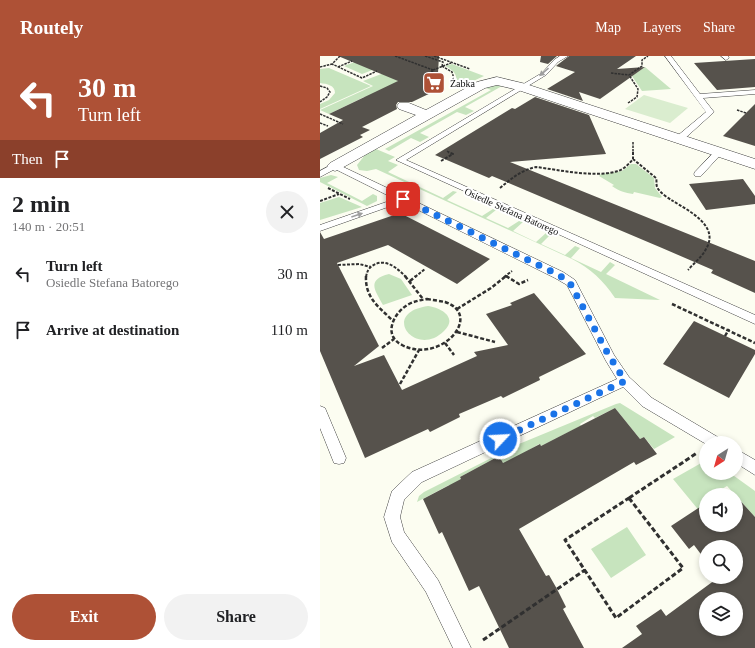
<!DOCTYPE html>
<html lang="en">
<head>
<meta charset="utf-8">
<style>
  :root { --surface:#fff; --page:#f2f2f2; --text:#202124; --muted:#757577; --accent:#ae5136 }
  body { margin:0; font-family:Georgia,serif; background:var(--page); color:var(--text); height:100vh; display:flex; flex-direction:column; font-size:15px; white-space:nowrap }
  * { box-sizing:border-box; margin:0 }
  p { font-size:13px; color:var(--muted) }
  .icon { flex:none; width:22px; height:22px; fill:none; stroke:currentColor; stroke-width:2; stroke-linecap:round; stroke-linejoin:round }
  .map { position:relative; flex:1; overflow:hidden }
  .side { display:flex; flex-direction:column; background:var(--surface); width:320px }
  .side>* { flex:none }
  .banner { background:#ae5136; color:#fff; overflow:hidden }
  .needle { width:26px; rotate:217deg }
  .tools { position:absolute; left:379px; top:380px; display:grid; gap:8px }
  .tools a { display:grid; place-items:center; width:44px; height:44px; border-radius:50%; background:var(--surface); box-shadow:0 2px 6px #0003; font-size:20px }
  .pin { position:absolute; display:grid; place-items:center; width:34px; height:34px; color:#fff; margin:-17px; border-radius:8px; box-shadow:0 2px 6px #0006 }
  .me { position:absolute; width:44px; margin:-22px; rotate:65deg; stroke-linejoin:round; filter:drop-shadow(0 0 3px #0008) }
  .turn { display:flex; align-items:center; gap:14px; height:84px; padding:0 12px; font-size:18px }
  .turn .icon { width:52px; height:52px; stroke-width:2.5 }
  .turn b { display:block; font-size:28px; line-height:34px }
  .then { display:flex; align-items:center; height:38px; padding:0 12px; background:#0003; gap:8px; font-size:15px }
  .round { display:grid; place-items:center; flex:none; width:42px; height:42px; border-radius:21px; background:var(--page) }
  .summary { display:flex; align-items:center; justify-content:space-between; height:68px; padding:0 12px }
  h1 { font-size:24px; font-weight:700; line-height:30px }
  .button { display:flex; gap:8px; margin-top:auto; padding:8px 12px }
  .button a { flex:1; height:46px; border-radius:24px; background:var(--accent); color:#fff; font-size:16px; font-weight:700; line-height:46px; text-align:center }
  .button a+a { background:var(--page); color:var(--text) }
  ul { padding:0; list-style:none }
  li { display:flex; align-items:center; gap:12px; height:56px; padding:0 12px }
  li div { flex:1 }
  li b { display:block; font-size:15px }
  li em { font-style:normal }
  header { display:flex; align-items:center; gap:24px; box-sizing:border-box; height:56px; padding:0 20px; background:var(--accent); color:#fff }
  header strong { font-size:19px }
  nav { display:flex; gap:22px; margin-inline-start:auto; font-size:14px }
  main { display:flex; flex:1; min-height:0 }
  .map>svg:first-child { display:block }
</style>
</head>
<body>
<header>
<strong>Routely</strong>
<nav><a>Map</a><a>Layers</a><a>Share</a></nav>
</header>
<main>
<section class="side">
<div class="banner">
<div class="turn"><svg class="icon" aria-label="left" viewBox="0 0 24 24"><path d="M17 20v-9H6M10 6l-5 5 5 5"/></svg><div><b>30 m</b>Turn left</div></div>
<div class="then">Then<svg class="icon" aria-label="arrive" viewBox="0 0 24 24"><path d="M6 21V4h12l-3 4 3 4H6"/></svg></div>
</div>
<div class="summary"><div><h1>2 min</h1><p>140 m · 20:51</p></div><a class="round"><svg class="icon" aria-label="close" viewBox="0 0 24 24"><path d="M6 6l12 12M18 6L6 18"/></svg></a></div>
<ul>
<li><svg class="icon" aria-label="left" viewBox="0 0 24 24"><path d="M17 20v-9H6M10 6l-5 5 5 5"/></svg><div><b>Turn left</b><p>Osiedle Stefana Batorego</p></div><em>30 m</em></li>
<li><svg class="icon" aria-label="arrive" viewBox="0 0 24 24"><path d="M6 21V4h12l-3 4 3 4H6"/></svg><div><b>Arrive at destination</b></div><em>110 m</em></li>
</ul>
<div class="button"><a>Exit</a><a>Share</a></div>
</section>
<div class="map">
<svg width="435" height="592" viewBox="0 0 435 592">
  <rect width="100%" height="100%" fill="#fcfdf1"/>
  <!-- green -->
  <path fill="#c7e4be" d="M35 6 55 13 42 18 24 10Z
    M132 8 164 20 147 28 136 29C138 19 134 14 125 10Z
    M325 11 351 33 322 35 312 20Z
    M9 12 51 30 0 53V48L9 44 15 37C15 29 7 28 0 27V13Z
    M64 17 78 25 55 46 44 41 9 58 0 54 53 30 43 25Z
    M174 29 182 30 145 51 154 55 146 59 137 56 100 77 109 81 100 86 91 82 69 95 65 93 171 34 163 31Z
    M56 93 75 101 68 105 78 109 68 116 123 142 133 135 137 136 127 144 162 160 173 153 176 154 166 162 188 172 199 165 203 166 193 175 216 186 226 177 230 179 221 188 245 199 255 190 260 192 251 202 281 216 290 206 295 209 286 218 340 244 295 242C283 224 271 213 252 203L56 113 47 115 39 114 37 109 45 99Z
    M311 108H316L334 122 335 132 342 141 340 142 314 136 313 138C305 137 299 135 292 130L294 129 279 120 281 118 302 115Z
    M11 119 18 121 7 127 42 145 53 138 57 140V145L47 150 0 126V122Z
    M19 141 42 151 0 164V147Z
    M69 218 81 223 92 239 63 249C55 234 46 224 69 218Z
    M108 250C122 252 138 262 124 275 96 303 59 257 108 250Z
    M300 347 355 381 334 393 324 381 320 383 295 352 275 362 273 360 260 368 261 370 221 390 219 388 184 409 179 400 140 421 145 431 129 429 97 446 99 440 104 436 199 388 296 348Z
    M383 406H386V417H410L435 435V461L407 430 392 439H386V443L383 445 386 448 381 457 353 423Z
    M307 471 326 499 291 522 271 493Z"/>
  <!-- pitch -->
  <path fill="#daedcf" d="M324 39 368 52 350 67 305 53Z"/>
  <!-- building -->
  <path fill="#56524c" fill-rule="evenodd" d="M18 0H119L117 34 92 46H78L76 49 77 53 42 71 50 74 40 79 43 81 0 103V77L23 64 9 58 78 25Z
    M221 0H237L228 8 220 6Z
    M249 0H316L297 13 325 11 280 43 259 36 263 45 227 33 255 16 236 10Z
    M435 3V31L397 34 374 7Z
    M215 41 269 59 286 98 190 106 435 205V237L391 217 393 214 342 192 172 120 169 122 115 99 192 52 195 53Z
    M435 48V90L403 80Z
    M423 123 435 140V148L386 154 369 128Z
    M80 157 170 203 137 228 68 189 17 207 59 290 34 310 64 299 82 334 157 300 154 296 188 289 166 258 192 249 190 247 214 237 266 298 219 321 220 324 183 342 181 340 139 358 140 361 110 376 108 373 45 402 0 295V176L4 183Z
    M374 265 435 294V298L409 342 343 308Z
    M295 352 320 383 324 381 337 398 316 409 314 406 199 473 226 520 229 519 237 533 246 551 243 553 264 592H189L159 530 149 535 122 476 119 478 103 443 141 423 140 421 179 400 183 407 220 388 221 390Z
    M416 440 435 461V592H302L322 578 316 570 341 553 346 560 399 521H416V491H386V505L374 489 369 493 351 470 386 447V469H416ZM386 543H416V573H386Z"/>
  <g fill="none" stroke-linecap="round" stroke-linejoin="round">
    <!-- lane casing -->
    <g stroke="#414141" stroke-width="1">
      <path id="lane" d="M240 0H248L238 6 226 19 86 104 435 259V268L76 104 222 17 234 4Z
        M345 0H351L380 38 435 34V38L383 42 394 56 362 85H356V81L386 56Z
        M401 0H408L409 2 406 4Z
        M396 94H402L403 96 381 120H375L374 118 375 116Z
        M15 107 243 216 255 224 294 299 309 321 332 342 401 383 403 387H386V388L322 350 303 331 102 426 84 444 80 461 84 476 118 524 151 592H133L106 536 72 486 64 461 72 435 92 416 297 323 286 305 247 229 235 222 82 146 0 175V169L75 143 15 113 0 121V115Z
        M0 350 5 352 26 402 24 407 19 408 14 407 0 372Z
        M416 393 435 404V419L416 407Z"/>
    </g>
    <!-- street casing -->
    <g stroke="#414141" stroke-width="1">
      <path id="street" d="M177 21 206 28 435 103V113L198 34 177 29 165 32 20 113 15 115 10 113 7 110 10 107 96 59 79 53 77 50 79 47H89L106 54 157 26Z"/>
    </g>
    <!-- path-far3 -->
    <path stroke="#303030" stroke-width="1.5" stroke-dasharray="2.5 1" stroke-linecap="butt" d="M20 0 12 8 42 22 57 15
      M75 0 113 14
      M105 0 123 6 122 10
      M114 0 150 13
      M122 10 132 16 134 23
      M0 11 12 8
      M18 11 32 5
      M113 14 131 7
      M111 15 120 19V30
      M291 17 309 19
      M0 30 7 32 10 36 7 41 0 46
      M308 47 317 41 318 33 309 19 322 10V4L328 0
      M417 54 426 57
      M0 58 23 68
      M0 67 8 70
      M313 86V97
      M127 95 130 97"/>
    <!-- path-far2 -->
    <path stroke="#303030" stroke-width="2" stroke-dasharray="3 1.5" stroke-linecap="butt" d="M313 96V103
      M121 105 133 98 128 96
      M8 132 30 143
      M180 132C191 123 201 114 216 111 240 114 275 122 298 115 304 113 309 108 313 103L336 122C337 125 336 128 337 131 340 137 348 142 353 145 369 155 400 170 386 193 382 201 374 207 368 214
      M0 145 19 138
      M18 209 39 208 51 211
      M186 220 188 221
      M46 221C47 216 48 213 52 210 65 201 77 212 86 221
      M95 221 105 213
      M184 221 192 215"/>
    <!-- path-far1 -->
    <path stroke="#303030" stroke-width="2.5" stroke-dasharray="4 2" stroke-linecap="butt" d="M46 220C45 242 59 251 72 264
      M85 220 103 243
      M186 220 199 228 208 224
      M90 225 96 220
      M107 243C113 244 120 245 125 246 164 259 121 309 82 289 62 279 74 256 89 248 95 245 101 244 107 243Z
      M352 248 435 287
      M137 253 171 232 186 220
      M137 276 175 286
      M405 280 409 273
      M125 287 134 299
      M62 292 74 283
      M80 328 99 294"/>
    <!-- path -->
    <path stroke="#303030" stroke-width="3" stroke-dasharray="5 2.5" stroke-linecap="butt" d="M309 442 377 397
      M309 442 363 512 296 562 245 484Z
      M163 584 265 514"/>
    <!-- lane -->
    <use href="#lane" fill="#fff" fill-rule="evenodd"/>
    <!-- street -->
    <use href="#street" fill="#fff" fill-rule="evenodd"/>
  </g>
  <!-- one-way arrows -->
  <defs><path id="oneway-solid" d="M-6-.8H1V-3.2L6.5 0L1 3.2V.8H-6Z"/></defs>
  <g fill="#9f9f9f">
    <use href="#oneway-solid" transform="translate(224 16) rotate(139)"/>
    <use href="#oneway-solid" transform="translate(37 159) rotate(-19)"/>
  </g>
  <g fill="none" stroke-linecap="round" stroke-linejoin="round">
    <!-- route -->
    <path stroke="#1a73e8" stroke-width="7" stroke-dasharray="0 12.6" d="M83 143 239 219 250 227 288 298 305 325 180 383"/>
  </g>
  <!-- icons -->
  <defs>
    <g id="supermarket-square" transform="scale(1.15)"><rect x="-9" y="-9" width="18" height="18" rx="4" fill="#ae5136" stroke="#fff"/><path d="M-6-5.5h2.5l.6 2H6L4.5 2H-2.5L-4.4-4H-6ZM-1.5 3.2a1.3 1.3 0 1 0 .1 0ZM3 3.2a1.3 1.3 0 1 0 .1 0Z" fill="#fff"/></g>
  </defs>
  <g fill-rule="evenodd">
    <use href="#supermarket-square" x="114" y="27"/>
  </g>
  <g text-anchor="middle" stroke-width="4" stroke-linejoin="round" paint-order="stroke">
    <!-- far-poi labels -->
    <g font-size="10" fill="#0e0e0e" stroke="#fff" text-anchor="start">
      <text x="130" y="31">Żabka</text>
    </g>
    <!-- far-street labels -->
    <g font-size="10" fill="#0e0e0e" stroke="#fff">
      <text transform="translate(192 155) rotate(24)" y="4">Osiedle Stefana Batorego</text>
    </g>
  </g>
</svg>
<div class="tools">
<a><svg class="needle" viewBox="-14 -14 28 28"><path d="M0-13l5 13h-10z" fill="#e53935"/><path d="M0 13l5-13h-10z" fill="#757577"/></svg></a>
<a><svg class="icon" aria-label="sound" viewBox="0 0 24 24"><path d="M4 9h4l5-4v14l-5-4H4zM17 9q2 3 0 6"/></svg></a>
<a><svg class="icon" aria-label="search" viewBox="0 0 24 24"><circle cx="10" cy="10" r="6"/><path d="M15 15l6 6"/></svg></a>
<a><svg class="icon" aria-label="layers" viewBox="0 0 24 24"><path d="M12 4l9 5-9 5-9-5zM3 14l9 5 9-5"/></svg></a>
</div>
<div class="pin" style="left:83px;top:143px;background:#d93025"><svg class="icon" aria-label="arrive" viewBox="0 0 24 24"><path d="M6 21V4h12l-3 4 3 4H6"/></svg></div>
<svg class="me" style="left:180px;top:383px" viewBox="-20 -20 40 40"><circle r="17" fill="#1a73e8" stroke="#fff" stroke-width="3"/><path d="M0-11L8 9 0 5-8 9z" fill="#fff"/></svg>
</div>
</main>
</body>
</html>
